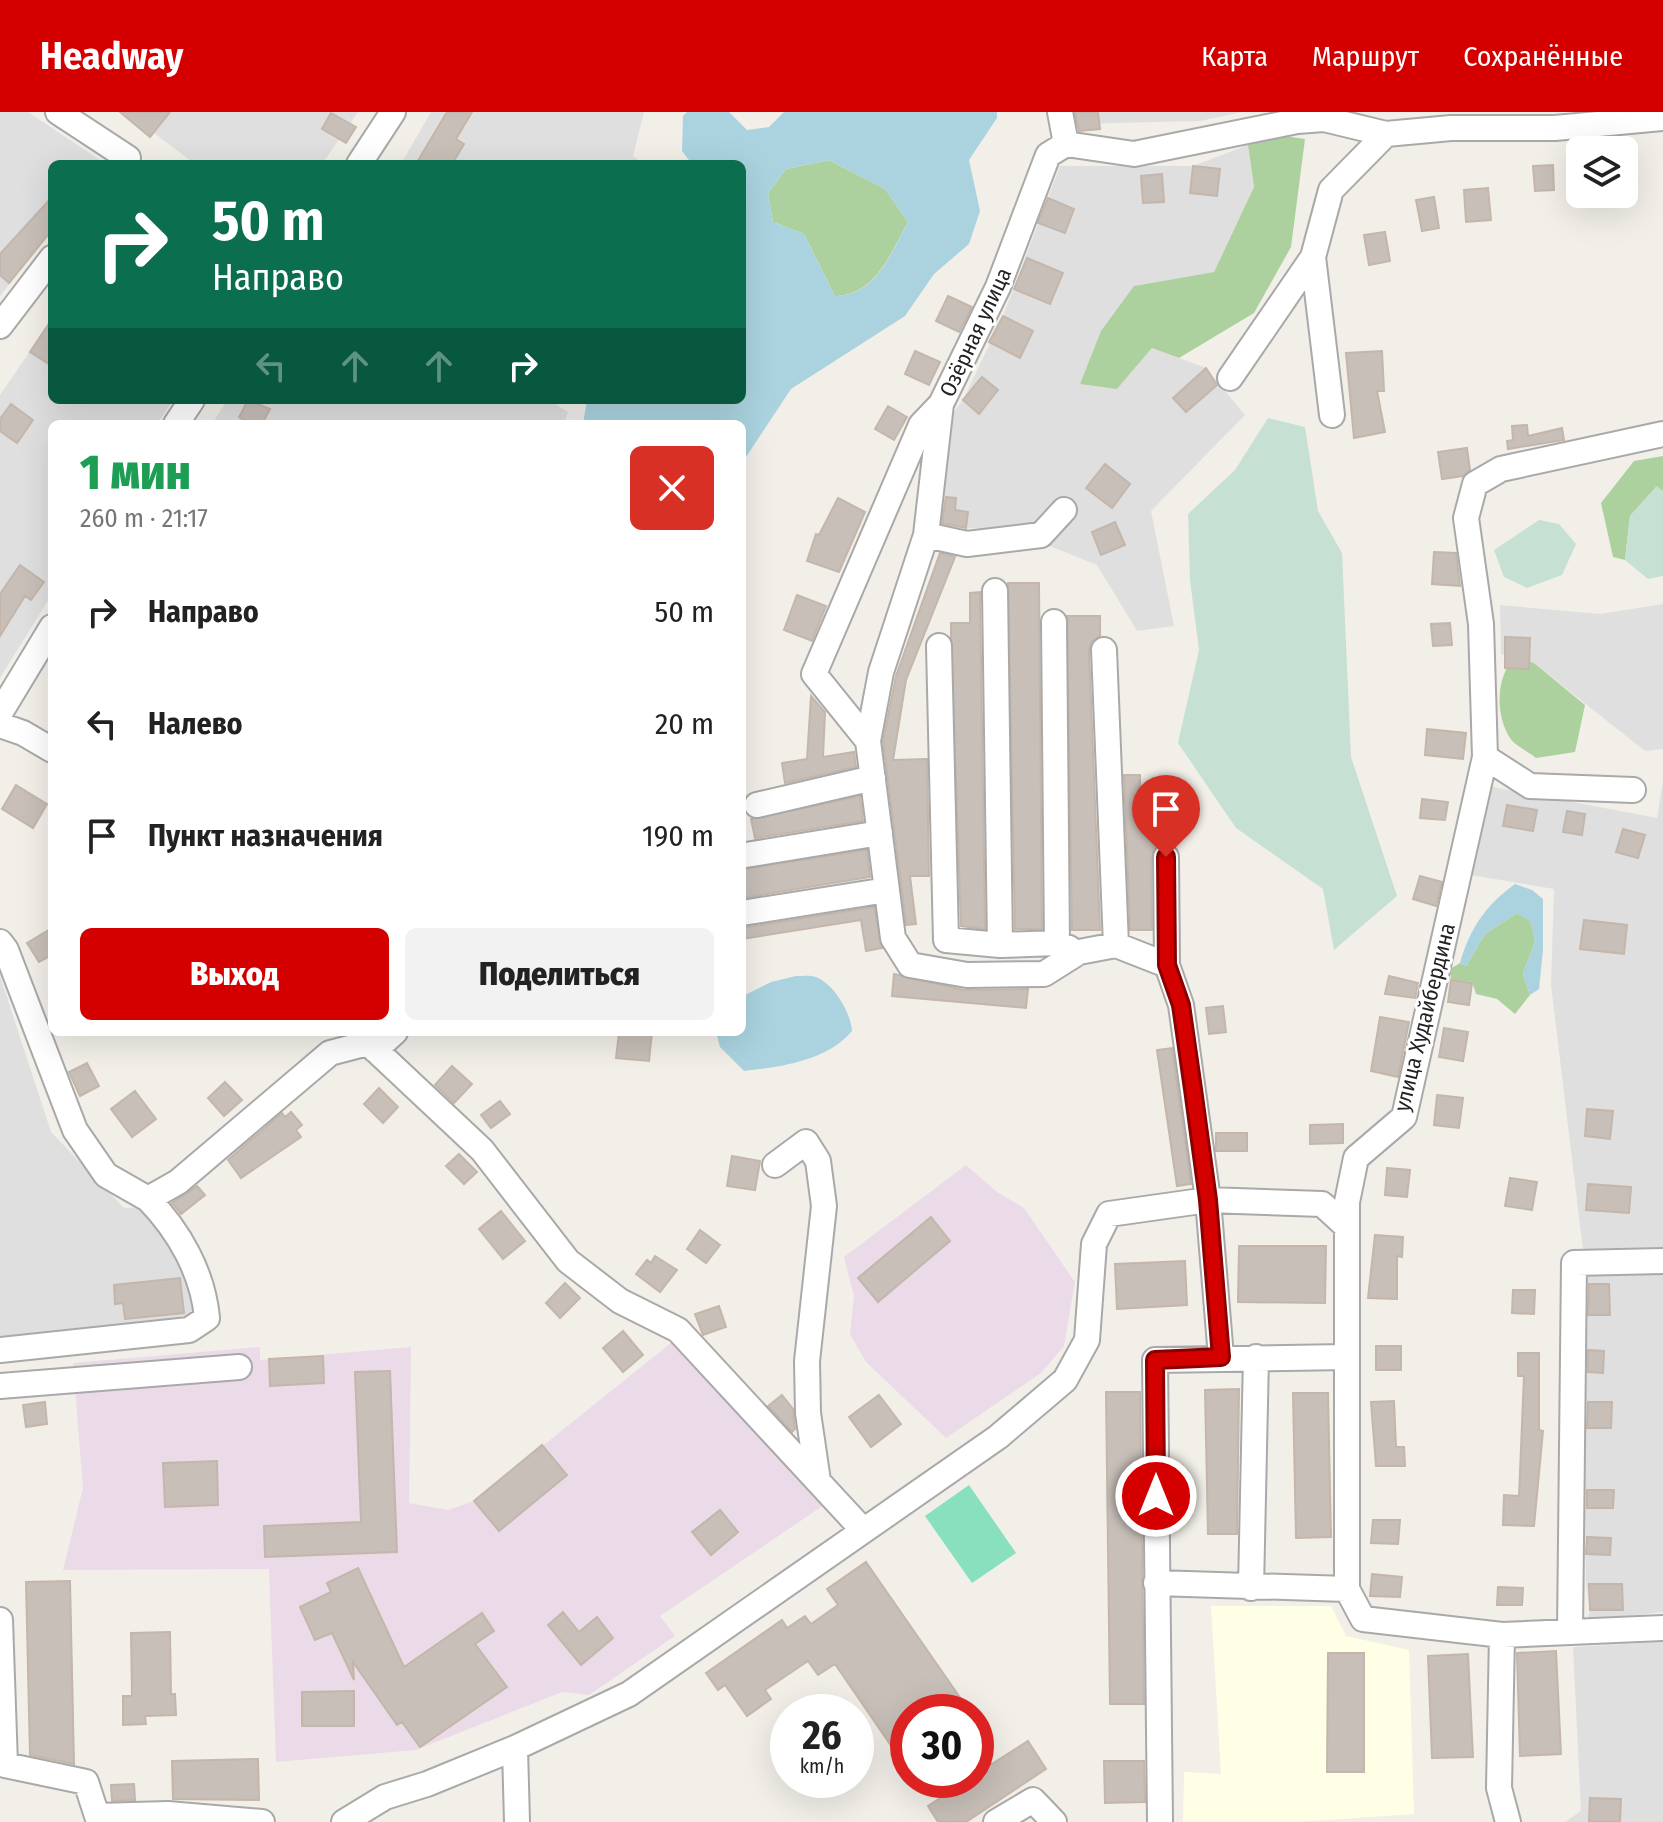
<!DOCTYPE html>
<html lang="ru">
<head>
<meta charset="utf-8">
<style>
  :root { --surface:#fff; --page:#f2f2f2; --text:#222; --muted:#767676; --accent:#d40000 }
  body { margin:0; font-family:"Fira Sans Condensed",sans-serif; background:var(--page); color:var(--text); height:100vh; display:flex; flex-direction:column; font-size:30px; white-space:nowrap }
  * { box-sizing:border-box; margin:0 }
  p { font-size:26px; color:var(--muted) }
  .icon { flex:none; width:44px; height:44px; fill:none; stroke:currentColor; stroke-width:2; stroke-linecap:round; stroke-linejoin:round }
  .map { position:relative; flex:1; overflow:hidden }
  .panel { position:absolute; left:48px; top:308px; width:698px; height:616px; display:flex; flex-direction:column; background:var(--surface); border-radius:12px; box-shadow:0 8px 32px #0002 }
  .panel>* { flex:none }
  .guide { position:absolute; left:48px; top:48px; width:698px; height:244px; border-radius:12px; box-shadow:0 8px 32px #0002; background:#0b6e4f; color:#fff; overflow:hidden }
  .buttons { position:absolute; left:1566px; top:24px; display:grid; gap:16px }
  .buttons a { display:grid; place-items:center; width:72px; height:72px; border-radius:12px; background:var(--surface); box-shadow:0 8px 32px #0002; font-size:40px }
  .speed { position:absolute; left:770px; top:1582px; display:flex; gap:16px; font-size:40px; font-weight:700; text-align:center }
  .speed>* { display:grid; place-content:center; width:104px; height:104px; border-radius:50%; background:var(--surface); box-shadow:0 8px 32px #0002; line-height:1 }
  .speed small { font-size:20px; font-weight:400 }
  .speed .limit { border:12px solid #d22; background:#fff; color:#111 }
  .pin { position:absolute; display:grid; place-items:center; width:68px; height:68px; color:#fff; margin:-82px -34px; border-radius:50% 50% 50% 0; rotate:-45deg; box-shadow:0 0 8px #0007 }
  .pin .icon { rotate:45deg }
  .me { position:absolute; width:88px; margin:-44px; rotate:0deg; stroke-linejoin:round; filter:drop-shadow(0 0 6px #0008) }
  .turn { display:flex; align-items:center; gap:28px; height:168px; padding:0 32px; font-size:36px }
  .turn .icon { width:104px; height:104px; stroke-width:2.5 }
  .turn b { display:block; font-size:56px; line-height:68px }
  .lanes { display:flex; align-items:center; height:76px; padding:0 32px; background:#0003; justify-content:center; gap:40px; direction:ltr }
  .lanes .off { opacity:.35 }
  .round { display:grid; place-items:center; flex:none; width:84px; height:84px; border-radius:12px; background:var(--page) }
  .overview { display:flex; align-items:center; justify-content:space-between; height:136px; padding:0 32px }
  h1 { font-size:48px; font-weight:800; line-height:60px; color:#1e9e55 }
  .action { display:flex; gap:16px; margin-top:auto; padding:16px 32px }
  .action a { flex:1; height:92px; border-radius:12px; background:var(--accent); color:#fff; font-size:32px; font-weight:800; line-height:92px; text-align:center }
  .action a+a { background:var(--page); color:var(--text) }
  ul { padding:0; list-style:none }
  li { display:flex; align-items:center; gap:24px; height:112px; padding:0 32px }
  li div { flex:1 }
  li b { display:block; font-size:30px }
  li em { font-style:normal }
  header { display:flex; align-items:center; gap:48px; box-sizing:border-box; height:112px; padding:0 40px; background:var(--accent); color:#fff }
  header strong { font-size:38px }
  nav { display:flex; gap:44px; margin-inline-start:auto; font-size:28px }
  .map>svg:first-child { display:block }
</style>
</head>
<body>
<header>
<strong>Headway</strong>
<nav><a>Карта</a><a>Маршрут</a><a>Сохранённые</a></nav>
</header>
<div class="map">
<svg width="1663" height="1710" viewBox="0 0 1663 1710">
  <rect width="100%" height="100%" fill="#f2efe9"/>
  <!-- residential -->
  <path fill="#e0dfdf" d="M0 0H28L103 50 52 52V118L0 184Z
    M126 0H358L322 52H195Z
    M431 0H644L633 44 644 52H401Z
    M1073 0H1242L1200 9 1073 12Z
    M1248 33 1254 75 1214 160 1134 174 1117 277 1152 236 1206 256 1245 303 1151 399 1174 514 1137 519 1097 453 1017 421 936 412 948 308 963 288 1003 204 1060 54H1193Z
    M52 207V288H173L157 312H52V482L0 566V283Z
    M227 288H549L568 300 564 312H212Z
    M1663 492V637L1645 639 1534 551 1501 542 1500 493 1600 502Z
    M1663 669V1136L1583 1138 1551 873 1554 777 1471 763 1488 674 1657 706Z
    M0 864 51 1020 124 1096 147 1095 197 1177 198 1204 177 1210 0 1231Z
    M1663 1158V1500L1587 1509 1590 1498 1586 1472 1582 1163Z
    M1663 1530V1710H1565L1581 1699 1573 1535Z"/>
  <!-- industrial -->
  <path fill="#ebdbe8" d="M966 1053 997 1080 1024 1096 1075 1170 1064 1234 1041 1261 946 1326 866 1250 850 1222 854 1184 844 1145Z
    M672 1230 827 1391 660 1504 675 1524 589 1583 562 1580 416 1638 276 1650 269 1457 63 1458 83 1376 73 1251 260 1235V1248L411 1235 409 1391 448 1398 474 1389Z"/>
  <!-- education -->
  <path fill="#ffffe5" d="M1211 1494H1331L1346 1524 1409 1538 1414 1702 1298 1710H1183L1184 1660 1221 1662Z"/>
  <!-- forest -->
  <path fill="#add19e" d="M1278 23 1305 27 1291 135 1254 201 1179 246 1152 236 1117 277 1080 272 1101 219 1134 174 1214 160 1254 75 1248 33Z
    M829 48 885 77 908 110C890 142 876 183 835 184L804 122 773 110 768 81 786 57Z
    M1663 344V379L1656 375 1630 404 1625 448 1613 445 1601 391 1634 349Z
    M1514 546 1534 551 1585 593 1575 640 1536 646C1529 640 1514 633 1510 626 1495 603 1496 565 1514 546Z
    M1517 801 1531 809 1535 830 1523 862 1530 883 1515 902 1497 887 1476 882 1472 870 1451 868 1450 857 1460 851 1466 854 1485 822Z"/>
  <!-- wetland -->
  <path fill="#c6e0d4" d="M1268 306 1305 315 1318 399 1342 441 1351 645 1397 784 1334 838 1323 777 1236 716 1178 631 1199 538 1190 468 1188 402 1235 358Z
    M1657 374 1663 379V464L1648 467 1625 448 1630 404Z
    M1539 408 1559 412 1576 432 1562 463 1527 476 1504 465 1494 438Z"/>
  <!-- pitch -->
  <path fill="#88e0be" d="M969 1373 1016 1441 972 1471 925 1404Z"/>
  <!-- water -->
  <path fill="#aad3df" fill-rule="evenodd" d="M687 0H729L747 18 769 15 784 0H997V6L969 48 980 99 969 132 934 162 905 204 791 277 744 348 742 312H583L587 288H742V52H692L682 39 683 4ZM829 48 885 77 908 110C891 141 876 184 835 184L804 122 773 110 768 81 786 57Z
    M1515 772 1532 778 1543 787V838L1539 877 1530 883 1523 862 1535 830 1531 810 1517 801 1485 822 1466 854 1460 851C1470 816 1486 793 1515 772Z
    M796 864C802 864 811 863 816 865 834 872 851 901 852 919 827 949 780 955 744 959L720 935 716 920H742L743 884 771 870Z"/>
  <!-- building -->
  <path fill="#c7bfb8" stroke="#c4b6ab" stroke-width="2" d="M120 0H170L150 25Z
    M447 0H472L456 27 464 32 452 52H416Z
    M1075 0H1098L1100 17 1079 19Z
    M331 1 356 15 346 31 322 17Z
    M1553 53 1554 78 1535 79 1533 54Z
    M1193 54 1220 57 1217 84 1190 81Z
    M1162 62 1164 90 1143 91 1141 64Z
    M1488 76 1491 108 1466 110 1464 78Z
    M52 85V118L9 171 0 163V142Z
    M1434 85 1439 116 1422 119 1416 88Z
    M1048 86 1074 97 1065 121 1038 111Z
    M1385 120 1390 149 1369 153 1364 123Z
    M1027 146 1063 161 1050 192 1014 177Z
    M948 184 972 195 959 220 936 209Z
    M1003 204 1033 219 1020 246 989 230Z
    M52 207V254L30 240Z
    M915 239 940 250 929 273 905 262Z
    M1382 239 1384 279H1377L1385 320 1354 326 1346 241Z
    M1206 256 1217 273 1186 300 1173 286Z
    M982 265 998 278 979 302 963 288Z
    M248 288 270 297 262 312H251L239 305Z
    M11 292 33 308 17 331 0 319V307Z
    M888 294 907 305 894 328 875 317Z
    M1527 313 1528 324 1562 316 1564 328 1508 337 1507 329 1513 328 1512 314Z
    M1467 336 1470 358 1463 364 1442 367 1438 340Z
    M1105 352 1130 372 1112 396 1086 376Z
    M946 385 956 386 955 398 968 400 966 416 942 411Z
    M838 386 865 400 839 460 807 449 816 422 819 423Z
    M1115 410 1125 433 1101 443 1092 420Z
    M1434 440 1456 441 1460 474 1432 472Z
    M940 441 955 445 906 568 893 648 927 647 929 764H910L916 812 906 813 883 629 896 564Z
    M20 453 44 470 31 488 25 484 0 524V482Z
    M1008 471H1039L1042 817H1015Z
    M980 480 985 817 961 814 951 526V511H970V481Z
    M797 483 826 494 812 529 784 518Z
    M1067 504H1100V524L1091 530 1089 539 1100 818H1072Z
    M1450 511 1452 533 1433 534 1431 512Z
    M1505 525 1530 526 1529 557 1505 556Z
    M811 584 825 600 823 645 854 640 856 655 785 671 782 651 807 647Z
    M1427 617 1466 621 1463 647 1425 643Z
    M1124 663H1140L1141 721 1157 720V733L1151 745 1152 818H1130Z
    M16 673 47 692 33 716 2 697Z
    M860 684 863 709 755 726 751 707Z
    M1422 687 1448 690 1445 708 1420 706Z
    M1507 693 1537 698 1533 719 1503 714Z
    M1567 699 1585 702 1582 723 1563 720Z
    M1623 717 1645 723 1638 746 1616 740Z
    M867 738 870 765 742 786V757Z
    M1420 764 1442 770 1436 794 1413 787Z
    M874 795 882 836 866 839 861 808 742 827V816Z
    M1584 808 1627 813 1624 842 1580 837Z
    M52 816V843L39 850 27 831Z
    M894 862 964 878 1028 877 1026 896 892 884Z
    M1389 864 1418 871 1415 886 1385 882Z
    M1451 868 1472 871 1469 893 1448 890Z
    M1223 894 1226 920 1209 922 1206 896Z
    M1380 905 1409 910 1398 965 1371 959Z
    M1444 916 1468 920 1463 949 1439 945Z
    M619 920H652L649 949 616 946Z
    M1172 936 1191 1072 1177 1074 1157 938Z
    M87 951 99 974 80 984 69 960Z
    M452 954 472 972 454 991 435 973Z
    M225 970 242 988 224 1004 208 986Z
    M379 976 398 995 383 1011 364 992Z
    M135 979 156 1007 132 1025 111 997Z
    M1437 983 1463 986 1459 1016 1434 1013Z
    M500 989 510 1002 491 1016 481 1003Z
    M1587 997 1613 999 1610 1027 1585 1024Z
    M291 1000 302 1013 296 1018 301 1025 241 1066 228 1048 282 1001 285 1005Z
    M1343 1012V1031L1310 1032V1013Z
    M1216 1021H1247V1039H1216Z
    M459 1042 477 1060 464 1072 446 1054Z
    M732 1044 760 1049 755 1078 727 1074Z
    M1387 1056 1410 1058 1407 1085 1385 1083Z
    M1510 1066 1537 1070 1532 1098 1505 1094Z
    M1588 1072 1631 1075 1629 1101 1586 1098Z
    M197 1074 205 1083 181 1102 172 1091Z
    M501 1099 525 1129 503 1147 479 1117Z
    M931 1105 950 1129 878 1190 858 1166Z
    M700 1118 720 1133 706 1151 687 1137Z
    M1375 1123 1403 1125 1402 1145 1397 1144V1187L1368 1186Z
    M1239 1134H1326L1325 1191 1238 1190Z
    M655 1144 677 1158 660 1180 636 1162 647 1148 651 1151Z
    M1185 1149 1187 1193 1117 1197 1115 1152Z
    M180 1166 184 1201 125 1207 123 1191 115 1192 114 1173Z
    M565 1171 580 1186 560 1206 546 1191Z
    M1589 1172H1609L1610 1203H1588Z
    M1513 1178H1535L1534 1202 1512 1201Z
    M719 1194 726 1215 703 1223 695 1202Z
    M623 1219 643 1243 623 1260 603 1236Z
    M1376 1234H1401V1258H1376Z
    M1588 1238 1604 1239 1603 1261 1588 1260Z
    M1518 1241H1539V1318L1543 1319 1534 1414 1503 1413 1504 1383 1519 1384 1524 1264H1518Z
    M323 1244 324 1271 270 1274 269 1247Z
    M390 1259 397 1440 265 1445 264 1414 361 1410 355 1260Z
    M1239 1277 1237 1422H1208L1205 1278Z
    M1106 1280H1140L1144 1592H1110Z
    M1293 1281H1328L1331 1425 1296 1426Z
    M782 1283 793 1297 795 1317 792 1320 768 1294Z
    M879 1283 901 1312 871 1335 849 1305Z
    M1394 1289 1396 1335H1404L1405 1354H1376L1371 1290Z
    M45 1290 47 1312 26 1315 23 1293Z
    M1588 1290H1612L1611 1316H1587Z
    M542 1333 567 1363 499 1419 474 1389Z
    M217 1349 218 1393 165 1395 163 1351Z
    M1587 1378H1614L1613 1396H1587Z
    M720 1398 738 1420 711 1443 692 1420Z
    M1373 1408H1400L1398 1432 1371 1431Z
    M1587 1425 1611 1426 1610 1443 1586 1442Z
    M866 1450 961 1587 942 1600H908V1624L892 1635 835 1552 818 1563 808 1549 765 1578 771 1587 747 1604 725 1573 718 1578 706 1561 782 1508 787 1516 805 1504 811 1512 838 1493 827 1477Z
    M358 1456 404 1555 482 1501 494 1519 475 1532 507 1575 420 1635 402 1610 397 1613 353 1550 354 1568 332 1521 315 1528 300 1495 331 1480 327 1471Z
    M1372 1462 1402 1465 1400 1485 1370 1484Z
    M70 1469 74 1652 30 1643 26 1470Z
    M1589 1472H1622L1623 1498H1590Z
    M1498 1475 1523 1476 1522 1493H1497Z
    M563 1500 579 1520 597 1505 613 1526 581 1553 548 1513Z
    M170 1520 171 1582H175L176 1603 145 1604 146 1612 123 1613V1584H132L131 1521Z
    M1556 1539 1561 1642 1520 1644 1517 1541Z
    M1328 1541H1364V1660H1327Z
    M1468 1542 1473 1645 1432 1646 1428 1544Z
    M354 1579V1614H302V1580Z
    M1028 1629 1046 1657 966 1710H938L928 1694 968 1668H976V1662Z
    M258 1647 259 1688 173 1687 172 1649Z
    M1104 1649H1144L1145 1690 1105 1691Z
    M134 1672 135 1688 112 1689 111 1673Z
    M1590 1686 1621 1687 1620 1710H1589Z"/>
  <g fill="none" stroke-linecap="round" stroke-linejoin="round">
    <!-- minor casing -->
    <g stroke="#a9a9a9" stroke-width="28">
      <path id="minor" d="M58 0 128 46 124 52
        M1060 0 1066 32
        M359 52 393 0
        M1313 145 1332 303
        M0 214 52 146
        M1230 266 1313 145 1331 78 1386 22
        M176 312 192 288
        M1663 322 1501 357 1475 372 1466 406 1481 512 1485 645 1404 1005 1356 1046 1347 1090V1477L1363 1507 1502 1523 1663 1516
        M926 423 967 432 1041 423 1064 398
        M995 479 1000 833
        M1054 510 1057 831 1069 836
        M939 534 946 828 1000 833 1057 831
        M1104 538 1116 833
        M0 601 52 515
        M0 613 23 621 52 638
        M868 629 814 562 921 313 941 292
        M1485 645 1530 674 1633 678
        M757 693 873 666
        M746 743 880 721
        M1166 745 1167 853 1181 893 1208 1088 1322 1092 1347 1115
        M742 801 887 778
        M0 830 6 838 75 1018 106 1063 148 1087 178 1070 330 941 368 931 482 1038 568 1149 620 1189 678 1218 862 1417
        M1167 853 1116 833 1079 840 1044 862 967 863 910 853 893 826 868 629 881 560 926 423 941 292 998 175 1048 43 1066 32 1134 42 1297 9 1324 7 1386 22 1451 16H1555L1663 6
        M375 938 395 920
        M775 1053 806 1030 818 1049 824 1094 807 1249 808 1301 818 1369
        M0 1238 189 1218 207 1206C203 1161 179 1119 148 1087
        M0 1274 239 1255
        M1156 1471 1347 1477
        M1251 1476 1256 1245
        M0 1508 5 1653 86 1670 97 1704 168 1702 262 1710
        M1570 1520 1574 1151 1663 1149
        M1502 1523 1499 1676 1508 1710
        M515 1636 517 1710
        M344 1710 385 1685 427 1672 515 1636 629 1582 998 1325 1065 1268 1087 1228 1094 1132 1109 1102 1208 1088 1221 1245
        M996 1710 1033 1688 1054 1710
        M1160 1710 1155 1248 1346 1245"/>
    </g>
    <!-- minor -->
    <use href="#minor" stroke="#fff" stroke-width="24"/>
  </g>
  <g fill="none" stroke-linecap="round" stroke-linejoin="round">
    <!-- route casing -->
    <g stroke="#8a0000" stroke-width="20">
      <path id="route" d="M1156 1384 1155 1248 1221 1245 1208 1088 1193 977 1181 893 1167 853 1166 745"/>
    </g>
    <!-- route -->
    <use href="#route" stroke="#d40000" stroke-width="14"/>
  </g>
  <g text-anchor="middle" stroke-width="6" stroke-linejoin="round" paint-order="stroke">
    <!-- street labels -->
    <g font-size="22" fill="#222" stroke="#fff">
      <text transform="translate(975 220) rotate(-65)" y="8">Озёрная улица</text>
      <text transform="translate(1424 905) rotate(-76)" y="8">улица Худайбердина</text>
    </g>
  </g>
</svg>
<div class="buttons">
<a><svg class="icon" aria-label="layers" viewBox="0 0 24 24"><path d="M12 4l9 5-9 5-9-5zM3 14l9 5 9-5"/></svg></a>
</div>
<div class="speed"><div>26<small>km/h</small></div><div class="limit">30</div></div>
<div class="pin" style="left:1166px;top:745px;background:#d93025"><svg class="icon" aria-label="arrive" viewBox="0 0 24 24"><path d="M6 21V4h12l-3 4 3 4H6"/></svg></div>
<svg class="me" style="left:1156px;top:1384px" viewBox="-20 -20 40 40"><circle r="17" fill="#d40000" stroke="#fff" stroke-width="3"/><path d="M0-11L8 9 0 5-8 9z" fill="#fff"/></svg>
<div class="guide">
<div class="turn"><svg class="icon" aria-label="right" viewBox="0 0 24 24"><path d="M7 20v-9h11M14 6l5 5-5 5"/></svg><div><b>50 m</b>Направо</div></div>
<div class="lanes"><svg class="icon off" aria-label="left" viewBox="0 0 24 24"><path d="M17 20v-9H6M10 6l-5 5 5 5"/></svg><svg class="icon off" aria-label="ahead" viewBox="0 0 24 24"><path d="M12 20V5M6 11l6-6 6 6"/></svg><svg class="icon off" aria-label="ahead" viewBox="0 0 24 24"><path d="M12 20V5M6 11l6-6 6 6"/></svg><svg class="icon" aria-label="right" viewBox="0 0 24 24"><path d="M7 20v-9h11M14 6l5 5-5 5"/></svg></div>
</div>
<section class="panel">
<div class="overview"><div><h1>1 мин</h1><p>260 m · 21:17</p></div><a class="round" style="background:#d93025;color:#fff"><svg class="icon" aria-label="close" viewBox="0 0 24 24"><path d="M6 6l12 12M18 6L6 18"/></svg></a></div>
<ul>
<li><svg class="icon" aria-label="right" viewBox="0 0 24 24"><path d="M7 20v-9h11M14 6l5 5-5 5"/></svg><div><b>Направо</b></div><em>50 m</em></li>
<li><svg class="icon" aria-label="left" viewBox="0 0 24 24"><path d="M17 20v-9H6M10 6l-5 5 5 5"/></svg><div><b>Налево</b></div><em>20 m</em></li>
<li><svg class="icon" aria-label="arrive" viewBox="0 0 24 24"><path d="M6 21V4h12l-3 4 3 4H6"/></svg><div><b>Пункт назначения</b></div><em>190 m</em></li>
</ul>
<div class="action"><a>Выход</a><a>Поделиться</a></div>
</section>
</div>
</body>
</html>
